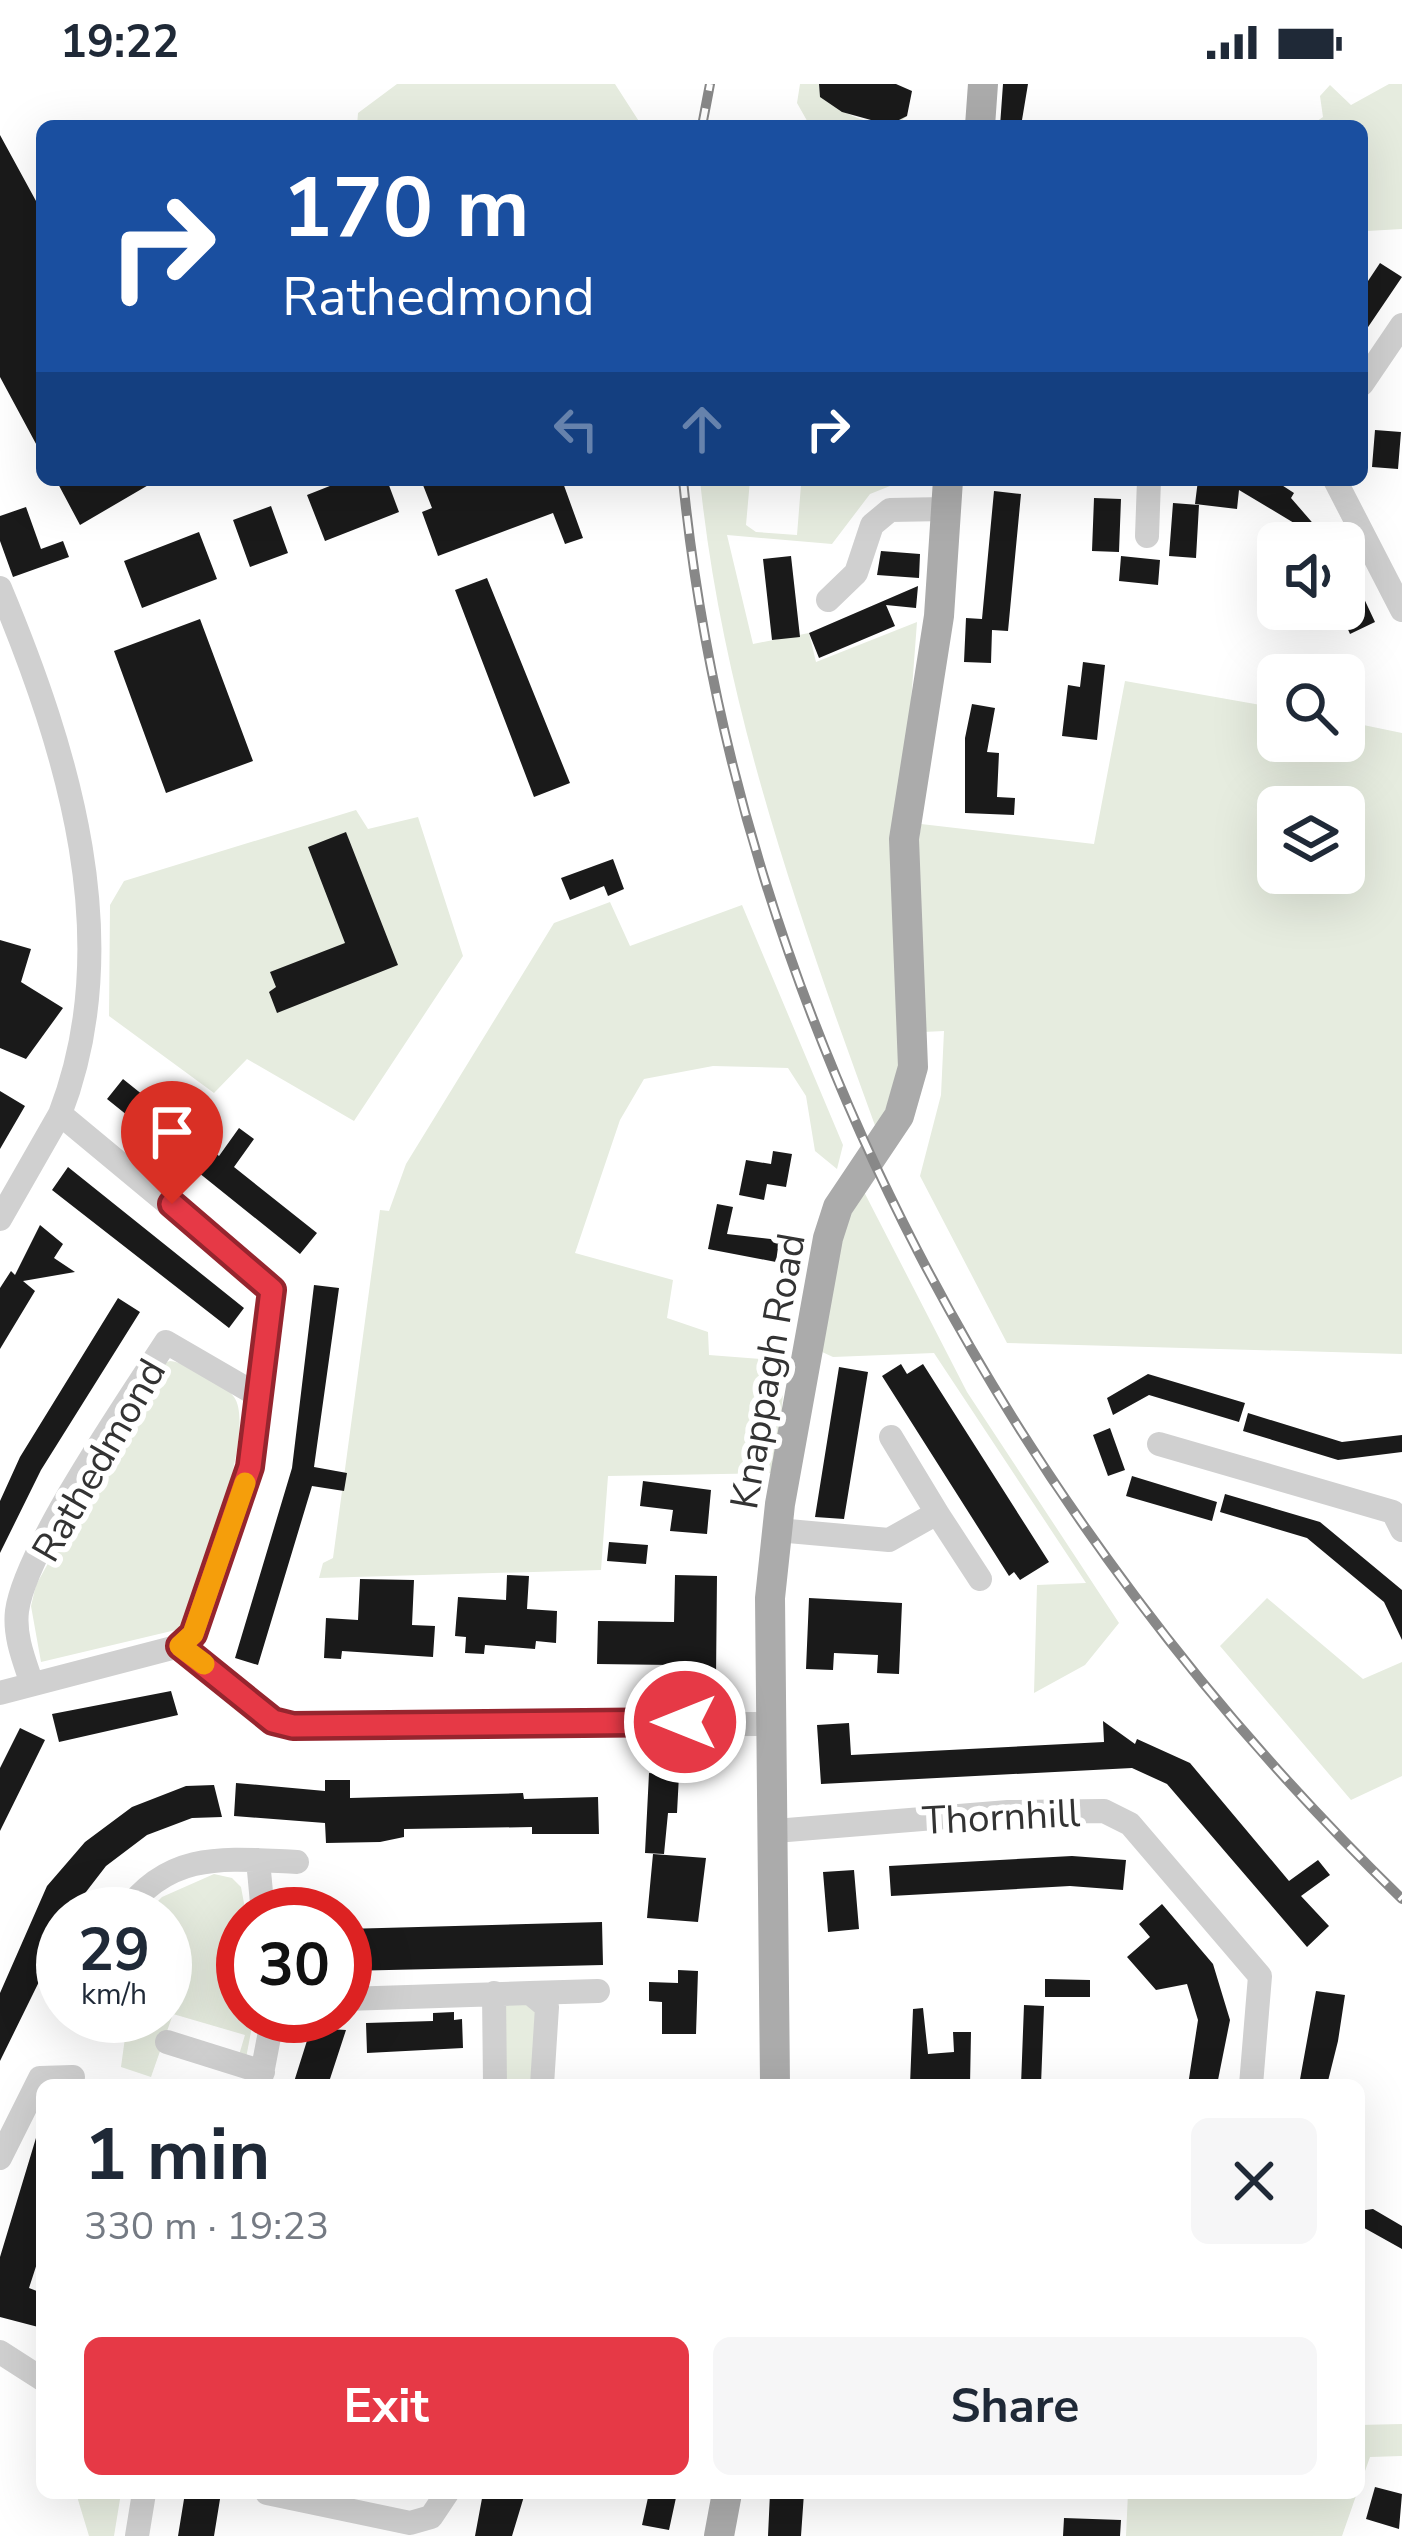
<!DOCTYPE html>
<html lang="en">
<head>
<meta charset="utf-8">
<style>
  :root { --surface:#fff; --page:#f6f6f7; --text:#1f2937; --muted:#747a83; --accent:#e63946 }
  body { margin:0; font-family:"Nunito Sans",sans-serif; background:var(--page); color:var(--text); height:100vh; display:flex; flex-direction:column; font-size:45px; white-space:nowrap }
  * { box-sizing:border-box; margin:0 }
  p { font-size:39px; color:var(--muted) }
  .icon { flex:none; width:66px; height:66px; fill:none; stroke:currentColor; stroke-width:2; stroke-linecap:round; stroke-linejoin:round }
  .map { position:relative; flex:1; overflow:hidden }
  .side { position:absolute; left:36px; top:1995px; width:1329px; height:420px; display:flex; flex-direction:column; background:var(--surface); border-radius:18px; box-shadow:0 12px 48px #0002 }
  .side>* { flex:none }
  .top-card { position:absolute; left:36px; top:36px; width:1332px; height:366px; border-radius:18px; box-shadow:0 12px 48px #0002; background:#1a4fa0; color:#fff; overflow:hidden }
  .fabs { position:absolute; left:1257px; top:438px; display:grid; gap:24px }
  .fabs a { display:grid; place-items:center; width:108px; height:108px; border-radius:18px; background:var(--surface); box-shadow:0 12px 48px #0002; font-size:60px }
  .speed { position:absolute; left:36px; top:1803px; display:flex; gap:24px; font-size:60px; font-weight:700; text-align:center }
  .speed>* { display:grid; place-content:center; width:156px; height:156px; border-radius:50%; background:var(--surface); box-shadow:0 12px 48px #0002; line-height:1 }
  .speed small { font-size:30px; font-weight:400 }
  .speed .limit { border:18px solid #d22; background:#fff; color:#111 }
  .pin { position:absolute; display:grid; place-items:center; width:102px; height:102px; color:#fff; margin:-123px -51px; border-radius:50% 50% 50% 0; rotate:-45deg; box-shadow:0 0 12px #0007 }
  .pin .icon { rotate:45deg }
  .me { position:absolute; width:132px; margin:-66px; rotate:270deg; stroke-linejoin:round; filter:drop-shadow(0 0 9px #0008) }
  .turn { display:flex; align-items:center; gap:42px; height:252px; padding:0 48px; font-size:54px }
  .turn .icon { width:156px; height:156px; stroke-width:2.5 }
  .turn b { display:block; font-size:84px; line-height:102px }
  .lanes { display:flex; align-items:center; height:114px; padding:0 48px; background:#0003; justify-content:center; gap:60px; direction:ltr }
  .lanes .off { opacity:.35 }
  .round { display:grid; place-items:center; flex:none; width:126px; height:126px; border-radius:18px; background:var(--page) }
  .summary { display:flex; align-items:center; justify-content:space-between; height:204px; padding:0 48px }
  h1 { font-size:72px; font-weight:700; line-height:90px }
  .cta { display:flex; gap:24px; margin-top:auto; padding:24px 48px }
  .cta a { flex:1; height:138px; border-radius:18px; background:var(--accent); color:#fff; font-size:48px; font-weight:700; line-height:138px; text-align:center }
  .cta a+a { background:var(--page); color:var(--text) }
  .status { display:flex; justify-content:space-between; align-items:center; height:84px; padding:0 60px; background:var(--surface); direction:ltr }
  .status svg { height:33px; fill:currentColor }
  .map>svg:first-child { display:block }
</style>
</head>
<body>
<div class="status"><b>19:22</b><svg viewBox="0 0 49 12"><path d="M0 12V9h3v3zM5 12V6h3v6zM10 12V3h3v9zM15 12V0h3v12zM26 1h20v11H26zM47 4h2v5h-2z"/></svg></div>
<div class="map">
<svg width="1402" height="2452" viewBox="0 0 1402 2452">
  <rect width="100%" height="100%" fill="#fff"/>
  <!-- green -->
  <path fill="#e6ecdf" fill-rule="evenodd" d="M397 0H615L642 42H357L358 29Z
    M800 0H819L821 13C848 32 875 48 907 32L895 42H810L797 19Z
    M1389 0H1402V145L1367 147 1362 161V42H1310L1323 33 1320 12 1330 1 1351 21Z
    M700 396H750L746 441 756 448 797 451 801 401 905 396 870 410 832 460 727 451 753 560 809 549 816 578 917 538 910 631 903 981 877 1047C800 836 723 621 700 396Z
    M1125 597 1278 624V657H1344V637L1402 649V1270L1007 1259 920 1092 941 1011 944 947 923 948 916 781 921 740 1094 760ZM1278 723H1344V789H1278Z
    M356 726 368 745 418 733 463 872 354 1037 247 975 214 1009 109 932 110 821 124 797Z
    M610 818 630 862 742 821 843 1061 837 1085 815 1067 806 1012 788 984 713 982 644 995 620 1036 575 1169 673 1196 667 1234 708 1248 709 1271 786 1277 776 1389 608 1392 601 1486 319 1494 323 1479 333 1474 380 1126 389 1127 406 1080 554 839Z
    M860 1100 967 1308 1119 1539 1085 1581 1034 1609 1037 1501 1086 1499 934 1269 833 1273 820 1267 837 1156Z
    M170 1277C188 1279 223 1297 234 1313 258 1346 197 1507 180 1545L41 1578 31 1522 36 1501 158 1281Z
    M1267 1514 1363 1595 1402 1578V1692L1351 1716 1220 1562Z
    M214 1790 232 1794 241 1803 246 1830 243 1932H254L246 1974 239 1971 245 1951 173 1930 151 1993 121 1983 128 1932H165V1830H145L162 1813Z
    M522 1918 537 1925 533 2001H504L506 1919Z
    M1402 2340V2372L1370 2373 1359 2404V2341Z
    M76 2409H121L114 2452H89Z
    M1128 2409H1357L1342 2452H1126Z"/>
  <!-- building -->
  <path fill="#1a1a1a" d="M819 0H896L912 7 907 32 889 41 842 28 820 13Z
    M1003 0H1028L1021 42H1000Z
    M0 51 42 128V371L0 293Z
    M1380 179 1402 193 1362 252V206Z
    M1375 346 1401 348 1398 385 1372 383Z
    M56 396H157L80 441Z
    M345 396H387L399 428 325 457 307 411Z
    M421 396H562L583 454 565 460 553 429 438 472 422 428 432 424Z
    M1198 396H1274L1294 409 1291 414 1330 459H1307L1299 442 1239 406 1237 425 1195 420Z
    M994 407 1021 410 1008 547 992 546 991 579 964 578 966 534 982 535Z
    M1094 414 1121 415 1119 468 1092 467Z
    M1173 419 1199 421 1196 474 1169 472Z
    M271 422 288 469 250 483 233 436Z
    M26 423 41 465 63 457 69 473 13 493 0 457V432Z
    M199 448 217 495 142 524 124 477Z
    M881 467 920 470 919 494 877 491Z
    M791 472 800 553 772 556 763 475Z
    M1121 472 1160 476 1158 501 1119 497Z
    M1344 472 1375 538 1350 550 1339 525H1344Z
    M487 494 570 699 534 713 455 506Z
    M918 502 916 524 886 521 895 542 819 574 809 549Z
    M200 535 253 677 166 709 114 567Z
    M1083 578 1105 581 1097 656 1062 652 1068 601 1080 603Z
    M972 620 995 624 987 668 999 669 997 713 1015 714 1014 731 965 729V654Z
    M346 748 398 881 277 929 269 908 276 903 270 888 345 859 308 763Z
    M613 775 624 805 608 812 604 802 570 816 561 794Z
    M0 856 31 865 21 898 63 924 26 975 0 964Z
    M123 995 219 1072 239 1044 254 1055 234 1083 317 1149 300 1170 107 1015Z
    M0 1007 25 1022 0 1065Z
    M773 1067 792 1070 786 1103 767 1100 764 1116 739 1111 746 1076 771 1080Z
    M68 1083 244 1224 229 1244 52 1106Z
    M717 1120 733 1123 727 1150 779 1156 776 1178 708 1165Z
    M40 1141 63 1160 54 1174 75 1188 23 1197 35 1207 0 1265V1204L11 1187 15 1191Z
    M314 1201 339 1204 314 1383 347 1389 344 1407 312 1402 258 1581 235 1574 292 1384Z
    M118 1214 140 1228 41 1386 0 1469V1417L20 1373Z
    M901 1280 907 1290 923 1280 1049 1478 1020 1496 1014 1488 1009 1492 882 1292Z
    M839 1283 868 1288 844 1435 815 1433Z
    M1148 1290 1245 1319 1239 1338 1149 1311 1113 1331 1107 1314Z
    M1248 1329 1342 1358 1402 1351V1368L1338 1376 1243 1347Z
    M1110 1344 1125 1386 1108 1392 1093 1351Z
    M1132 1392 1217 1418 1212 1437 1126 1412Z
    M643 1397 711 1406 707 1450 670 1447 673 1426 640 1422Z
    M1225 1410 1320 1438 1402 1506V1556L1384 1518 1307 1454 1220 1428Z
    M609 1458 648 1461 646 1480 607 1477Z
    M507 1491 529 1492 527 1525 557 1527 556 1559 536 1557 535 1565 485 1561 484 1570 465 1569 466 1553 455 1552 458 1513 506 1516Z
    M675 1491 717 1492 716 1594 705 1599 672 1593V1581L597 1580 598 1537 674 1538Z
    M360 1495 414 1496 412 1541 435 1542 433 1573 342 1567 341 1575 324 1574 326 1534 358 1536Z
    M809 1514 902 1519 899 1590 877 1589 878 1571 834 1569 833 1586 806 1585Z
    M171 1607 178 1631 59 1658 52 1630Z
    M1103 1637 1135 1660 1137 1655 1190 1679 1289 1797 1318 1776 1330 1791 1301 1812 1329 1842 1307 1863 1167 1700 1132 1684 821 1700 817 1641 849 1639 851 1671 1104 1658Z
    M20 1644 45 1656 0 1747V1684Z
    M649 1689 679 1691 677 1729H668L664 1770 645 1769Z
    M325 1696H350V1714L523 1709 524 1715 598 1713 599 1750H532V1743L404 1745V1753L380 1758 326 1759 325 1739 234 1732 236 1699 325 1707Z
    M214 1701 222 1733 192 1734 147 1751 106 1782 69 1830H63V1849L0 1977V1909L47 1802 85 1758 132 1723 186 1702Z
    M653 1770 706 1774 698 1838 647 1834Z
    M1072 1772 1126 1776 1123 1806 1070 1802 891 1812 889 1782Z
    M854 1786 859 1845 828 1848 823 1788Z
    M1162 1820 1213 1880 1230 1936 1217 2001H1188L1198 1936 1187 1900 1156 1906 1127 1873 1150 1853 1139 1840Z
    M602 1838 603 1881 345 1887V1845Z
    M678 1886 698 1887 696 1950H662V1918L649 1917V1898L678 1899Z
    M1045 1895 1090 1896V1913H1045Z
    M1316 1907 1345 1911 1338 1957 1327 2001H1299Z
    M1024 1921 1044 1922 1041 2001H1021Z
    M923 1924 928 1970 954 1968 953 1948H971L970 2001H910L913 1925Z
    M454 1928V1936L462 1935 463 1964 367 1969 366 1939 433 1937V1929Z
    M311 1944 346 1946 328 2001H293Z
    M39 2044 42 2164 29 2204 42 2209V2244L0 2233V2173Z
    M1373 2125 1402 2142V2165L1359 2141V2127Z
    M1375 2403 1402 2410 1399 2445 1366 2435Z
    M185 2409H221L214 2452H178Z
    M483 2409H525L512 2452H475Z
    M649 2409H677L669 2446 642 2441Z
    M770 2409H804L801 2452H768Z
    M1064 2434 1121 2436 1120 2452H1063Z"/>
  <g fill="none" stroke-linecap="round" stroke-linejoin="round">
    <!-- minor -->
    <path stroke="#d0d0d0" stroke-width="24" d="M1362 300 1402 241
      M1335 396 1402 526
      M1147 452 1149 396
      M0 504C68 667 127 857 60 1030
      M828 516 856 489 872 441 890 426 946 425
      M0 1135 60 1030 272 1206 250 1383 193 1550 180 1562 0 1609
      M1159 1360 1393 1428 1402 1446
      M937 1429 980 1495
      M777 1446 889 1456 937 1429 891 1353
      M180 1562 273 1637 293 1642 770 1640
      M32 1600C24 1576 14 1552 17 1527 25 1466 129 1315 166 1258L257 1311
      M775 1747 1008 1728 1104 1727 1130 1740 1260 1892 1251 2001
      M258 1776 263 1830
      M124 1830C169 1765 229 1775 297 1778
      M494 1909 495 2001
      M530 1909 598 1907
      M345 1915 530 1909 547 1923 542 2001
      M74 1932 96 1944
      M167 1958 263 1988
      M260 2000 273 1932
      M0 2074 40 1994 73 1993
      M0 2268 42 2295
      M267 2409 410 2439 431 2433 447 2409
      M137 2452 144 2409"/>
    <!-- major -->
    <path stroke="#ababab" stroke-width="30" d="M980 42 983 0
      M775 2001 770 1514 780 1420 828 1154 838 1123 899 1032 913 983 904 755 939 532 948 396
      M719 2452 727 2409"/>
    <!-- rail casing -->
    <g stroke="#888" stroke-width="10">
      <path id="rail" d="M702 42 710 0
        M683 396C737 936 1016 1441 1402 1815"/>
    </g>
    <!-- rail -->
    <use href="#rail" stroke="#fff" stroke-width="6" stroke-dasharray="18" stroke-linecap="butt"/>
  </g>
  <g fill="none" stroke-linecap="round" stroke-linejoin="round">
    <!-- route casing -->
    <g stroke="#96252e" stroke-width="30">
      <path id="route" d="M172 1120 272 1206 250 1383 193 1550 180 1562 273 1637 293 1642 685 1638"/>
    </g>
    <!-- route -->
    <use href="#route" stroke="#e63946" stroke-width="21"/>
    <!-- slow -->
    <path stroke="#f59e0b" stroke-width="21" d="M204 1580 180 1562 193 1550 245 1399"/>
  </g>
  <g text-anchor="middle" stroke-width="12" stroke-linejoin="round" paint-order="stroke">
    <!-- street labels -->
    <g font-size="39" fill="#333" stroke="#fff">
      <text transform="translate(767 1287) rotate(-80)" y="14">Knappagh Road</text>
      <text transform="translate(98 1376) rotate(-60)" y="14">Rathedmond</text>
      <text transform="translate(1001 1732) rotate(-3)" y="14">Thornhill</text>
    </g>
  </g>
</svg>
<div class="fabs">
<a><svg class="icon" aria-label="sound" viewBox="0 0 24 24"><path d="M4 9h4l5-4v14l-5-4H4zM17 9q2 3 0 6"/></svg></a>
<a><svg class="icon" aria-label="search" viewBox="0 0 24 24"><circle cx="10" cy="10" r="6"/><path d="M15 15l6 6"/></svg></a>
<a><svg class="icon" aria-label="layers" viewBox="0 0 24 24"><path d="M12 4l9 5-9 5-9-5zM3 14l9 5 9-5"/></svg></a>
</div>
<div class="speed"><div>29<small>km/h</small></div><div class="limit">30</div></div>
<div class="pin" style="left:172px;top:1120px;background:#d93025"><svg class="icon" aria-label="arrive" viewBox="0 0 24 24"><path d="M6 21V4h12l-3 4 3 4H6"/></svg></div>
<svg class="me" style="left:685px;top:1638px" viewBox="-20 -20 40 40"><circle r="17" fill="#e63946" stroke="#fff" stroke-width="3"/><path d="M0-11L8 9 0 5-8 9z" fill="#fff"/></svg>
<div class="top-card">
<div class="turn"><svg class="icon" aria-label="right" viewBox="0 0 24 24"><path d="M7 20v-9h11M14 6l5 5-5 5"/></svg><div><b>170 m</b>Rathedmond</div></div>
<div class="lanes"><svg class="icon off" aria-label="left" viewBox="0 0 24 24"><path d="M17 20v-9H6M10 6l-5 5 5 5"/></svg><svg class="icon off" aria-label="ahead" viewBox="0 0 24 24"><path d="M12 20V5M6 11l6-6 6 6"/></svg><svg class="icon" aria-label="right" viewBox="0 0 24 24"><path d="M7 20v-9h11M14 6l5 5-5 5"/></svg></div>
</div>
<section class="side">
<div class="summary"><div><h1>1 min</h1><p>330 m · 19:23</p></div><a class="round"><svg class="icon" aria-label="close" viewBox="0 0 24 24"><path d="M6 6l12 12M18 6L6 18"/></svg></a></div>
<div class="cta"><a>Exit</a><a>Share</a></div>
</section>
</div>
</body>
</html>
